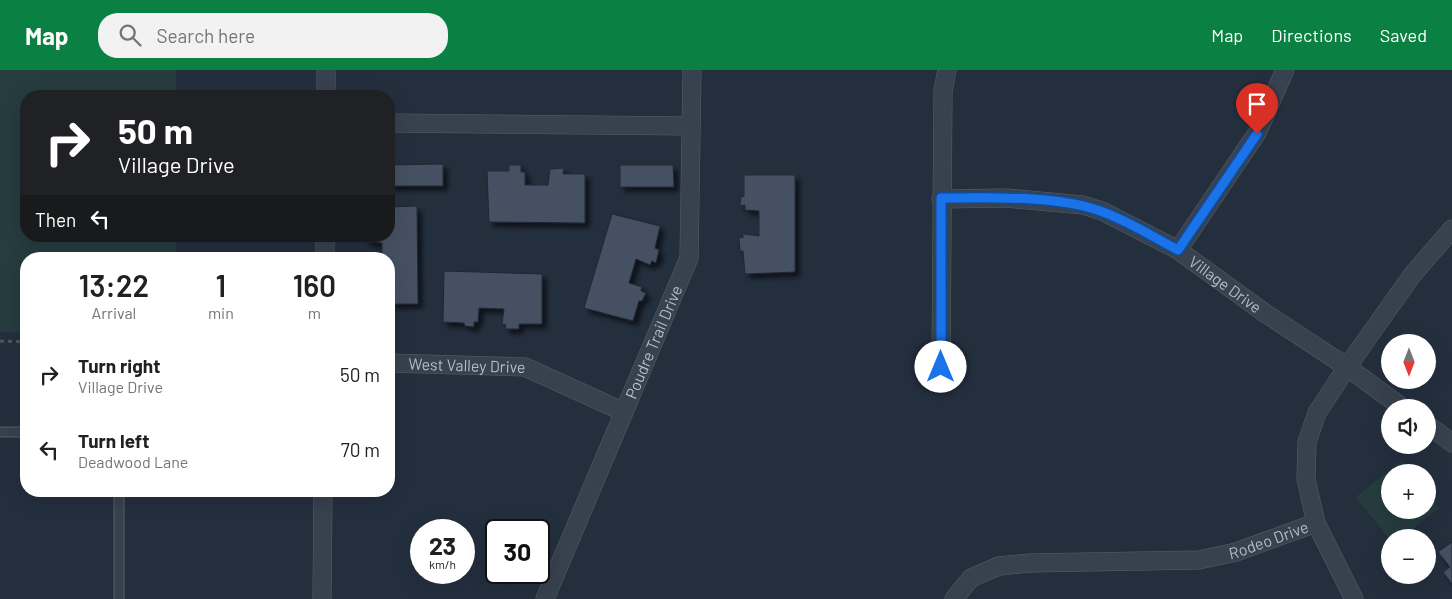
<!DOCTYPE html>
<html lang="en">
<head>
<meta charset="utf-8">
<style>
  :root { --surface:#fff; --page:#f2f2f2; --text:#202124; --muted:#757577; --accent:#0b8043 }
  body { margin:0; font-family:Barlow,sans-serif; background:var(--page); color:var(--text); height:100vh; display:flex; flex-direction:column; font-size:19px; white-space:nowrap }
  * { box-sizing:border-box; margin:0 }
  p { font-size:16px; color:var(--muted) }
  .icon { flex:none; width:28px; height:28px; fill:none; stroke:currentColor; stroke-width:2; stroke-linecap:round; stroke-linejoin:round }
  .map { position:relative; flex:1; overflow:hidden }
  .panel { position:absolute; left:20px; top:182px; width:375px; height:245px; display:flex; flex-direction:column; background:var(--surface); border-radius:20px; box-shadow:0 5px 20px #0002 }
  .panel>* { flex:none }
  .guide { position:absolute; left:20px; top:20px; width:375px; height:152px; border-radius:20px; box-shadow:0 5px 20px #0002; background:#202124; color:#fff; overflow:hidden }
  .needle { width:32px; rotate:180deg }
  .tools { position:absolute; left:1381px; top:264px; display:grid; gap:10px }
  .tools a { display:grid; place-items:center; width:55px; height:55px; border-radius:50%; background:var(--surface); box-shadow:0 5px 20px #0002; font-size:25px }
  .speed { position:absolute; left:410px; top:449px; display:flex; gap:10px; font-size:25px; font-weight:700; text-align:center }
  .speed>* { display:grid; place-content:center; width:65px; height:65px; border-radius:50%; background:var(--surface); box-shadow:0 5px 20px #0002; line-height:1 }
  .speed small { font-size:12px; font-weight:400 }
  .speed .limit { border:2px solid #111; border-radius:8px; background:#fff; color:#111 }
  .pin { position:absolute; display:grid; place-items:center; width:42px; height:42px; color:#fff; margin:-51px -21px; border-radius:50% 50% 50% 0; rotate:-45deg; box-shadow:0 0 5px #0007 }
  .pin .icon { rotate:45deg }
  .me { position:absolute; width:55px; margin:-28px; rotate:0deg; stroke-linejoin:round; filter:drop-shadow(0 0 4px #0008) }
  .turn { display:flex; align-items:center; gap:18px; height:105px; padding:0 15px; font-size:22px }
  .turn .icon { width:65px; height:65px; stroke-width:2.5 }
  .turn b { display:block; font-size:35px; line-height:42px }
  .then { display:flex; align-items:center; height:48px; padding:0 15px; background:#0003; gap:10px; font-size:19px }
  .eta { display:flex; justify-content:space-evenly; align-items:center; height:85px; text-align:center }
  .eta b { font-size:30px; font-weight:600; line-height:35px }
  ul { padding:0; list-style:none }
  li { display:flex; align-items:center; gap:15px; height:75px; padding:0 15px }
  li div { flex:1 }
  li b { display:block; font-size:19px }
  li em { font-style:normal }
  header { display:flex; align-items:center; gap:30px; box-sizing:border-box; height:70px; padding:0 25px; background:var(--accent); color:#fff }
  header strong { font-size:24px }
  nav { display:flex; gap:28px; margin-inline-start:auto; font-size:18px }
  .search { width:350px; height:45px; background:var(--page); display:flex; align-items:center; gap:12px; box-sizing:border-box; padding:0 18px; border-radius:20px; color:var(--muted); font-size:19px }
  .map>svg:first-child { display:block }
</style>
</head>
<body>
<header>
<strong>Map</strong>
<div class="search"><svg class="icon" aria-label="search" viewBox="0 0 24 24"><circle cx="10" cy="10" r="6"/><path d="M15 15l6 6"/></svg>Search here</div>
<nav><a>Map</a><a>Directions</a><a>Saved</a></nav>
</header>
<div class="map">
<svg width="1452" height="529" viewBox="0 0 1452 529">
  <defs>
    <filter id="shadow"><feDropShadow dx="4.5" dy="4.5" stdDeviation="2.5" flood-color="#0009"/></filter>
  </defs>
  <rect width="100%" height="100%" fill="#242f3e"/>
  <!-- green -->
  <path fill="#263c3f" d="M0 0H176V26H26V166H176V189H26V262H0Z
    M1401 391 1410 402H1390V440H1428V424L1439 438 1402 467 1390 468V470L1356 427Z"/>
  <!-- building -->
  <path fill="#455162" stroke="#1f2835" filter="url(#shadow)" d="M443 94V116H389V95Z
    M509 95H521V102H525V115H548L550 99 564 98 563 104H585V153L489 152 487 101H509Z
    M620 95H673L674 117H620Z
    M744 105H795V202L745 204 743 181H740L739 167 743 168V164L759 166V141L745 140V135L740 136 741 127 744 126Z
    M417 136 418 234H389V189H382V173L368 172 367 168H363V166H389V137Z
    M612 144 660 156 655 178 659 180 656 193 652 191 650 195 636 189 629 213 642 217 641 221 646 223 642 231H639L633 251 584 238Z
    M444 201 542 204V254H519V259H505L506 255 502 254 504 239 479 238 478 252H474V257L465 256 464 253 443 252Z
    M1452 472V514L1443 502 1450 497 1438 482Z"/>
  <g fill="none" stroke-linecap="round" stroke-linejoin="round">
    <!-- service casing -->
    <g stroke="#565f6c" stroke-width="11">
      <path id="service" d="M0 362H26
        M119 529V421"/>
    </g>
    <!-- minor casing -->
    <g stroke="#565f6c" stroke-width="19">
      <g id="minor">
        <path d="M326 26V0"/>
        <path d="M389 53 690 56"/>
        <path id="s1" d="M941 129 1006 128 1083 135 1102 141 1178 180 1262 241 1347 297 1403 338"/>
        <path d="M1178 180 1257 63 1285 0"/>
        <path d="M325 189V166"/>
        <path id="s2" d="M389 293 525 297 624 342"/>
        <path d="M941 297 943 21 947 0"/>
        <path d="M1428 355 1452 373"/>
        <path d="M322 529 323 421"/>
        <path id="s3" d="M545 529 689 188 692 0"/>
        <path id="s4" d="M954 529 971 508 999 496 1030 493 1199 490 1236 482 1316 453"/>
        <path d="M1354 529 1316 453 1306 409 1307 372 1317 343 1347 297 1413 204 1452 159"/>
      </g>
    </g>
    <!-- path -->
    <path stroke="#44595c" stroke-width="3" stroke-dasharray="4 4" stroke-linecap="butt" d="M0 271 26 272"/>
    <!-- service -->
    <use href="#service" stroke="#38414e" stroke-width="9"/>
    <!-- minor -->
    <use href="#minor" stroke="#38414e" stroke-width="18"/>
  </g>
  <g fill="none" stroke-linecap="round" stroke-linejoin="round">
    <!-- route casing -->
    <g stroke="#114b97" stroke-width="12">
      <path id="route" d="M941 297V128C987 128 1056 125 1100 141 1127 150 1153 167 1178 180L1257 64"/>
    </g>
    <!-- route -->
    <use href="#route" stroke="#1a73e8" stroke-width="9"/>
  </g>
  <g text-anchor="middle" stroke-width="5" stroke-linejoin="round" paint-order="stroke">
    <!-- street labels -->
    <g font-size="16" fill="#b4bcc9" stroke="#1d2633">
      <text dy="6" stroke="none"><textPath href="#s1" startOffset="306">Village Drive</textPath></text>
      <text dy="6" stroke="none"><textPath href="#s3" startOffset="279">Poudre Trail Drive</textPath></text>
      <text dy="6" stroke="none"><textPath href="#s2" startOffset="78">West Valley Drive</textPath></text>
      <text dy="6" stroke="none"><textPath href="#s4" startOffset="330">Rodeo Drive</textPath></text>
    </g>
  </g>
</svg>
<div class="tools">
<a><svg class="needle" viewBox="-14 -14 28 28"><path d="M0-13l5 13h-10z" fill="#e53935"/><path d="M0 13l5-13h-10z" fill="#757577"/></svg></a>
<a><svg class="icon" aria-label="sound" viewBox="0 0 24 24"><path d="M4 9h4l5-4v14l-5-4H4zM17 9q2 3 0 6"/></svg></a>
<a>+</a>
<a>−</a>
</div>
<div class="speed"><div>23<small>km/h</small></div><div class="limit">30</div></div>
<div class="pin" style="left:1257px;top:64px;background:#d93025"><svg class="icon" aria-label="arrive" viewBox="0 0 24 24"><path d="M6 21V4h12l-3 4 3 4H6"/></svg></div>
<svg class="me" style="left:941px;top:297px" viewBox="-20 -20 40 40"><circle r="19" fill="#fff"/><path d="M0-13L10 11 0 6-10 11z" fill="#1a73e8"/></svg>
<div class="guide">
<div class="turn"><svg class="icon" aria-label="right" viewBox="0 0 24 24"><path d="M7 20v-9h11M14 6l5 5-5 5"/></svg><div><b>50 m</b>Village Drive</div></div>
<div class="then">Then<svg class="icon" aria-label="left" viewBox="0 0 24 24"><path d="M17 20v-9H6M10 6l-5 5 5 5"/></svg></div>
</div>
<section class="panel">
<div class="eta">
<div><b>13:22</b><p>Arrival</p></div>
<div><b>1</b><p>min</p></div>
<div><b>160</b><p>m</p></div>
</div>
<ul>
<li><svg class="icon" aria-label="right" viewBox="0 0 24 24"><path d="M7 20v-9h11M14 6l5 5-5 5"/></svg><div><b>Turn right</b><p>Village Drive</p></div><em>50 m</em></li>
<li><svg class="icon" aria-label="left" viewBox="0 0 24 24"><path d="M17 20v-9H6M10 6l-5 5 5 5"/></svg><div><b>Turn left</b><p>Deadwood Lane</p></div><em>70 m</em></li>
</ul>
</section>
</div>
</body>
</html>
